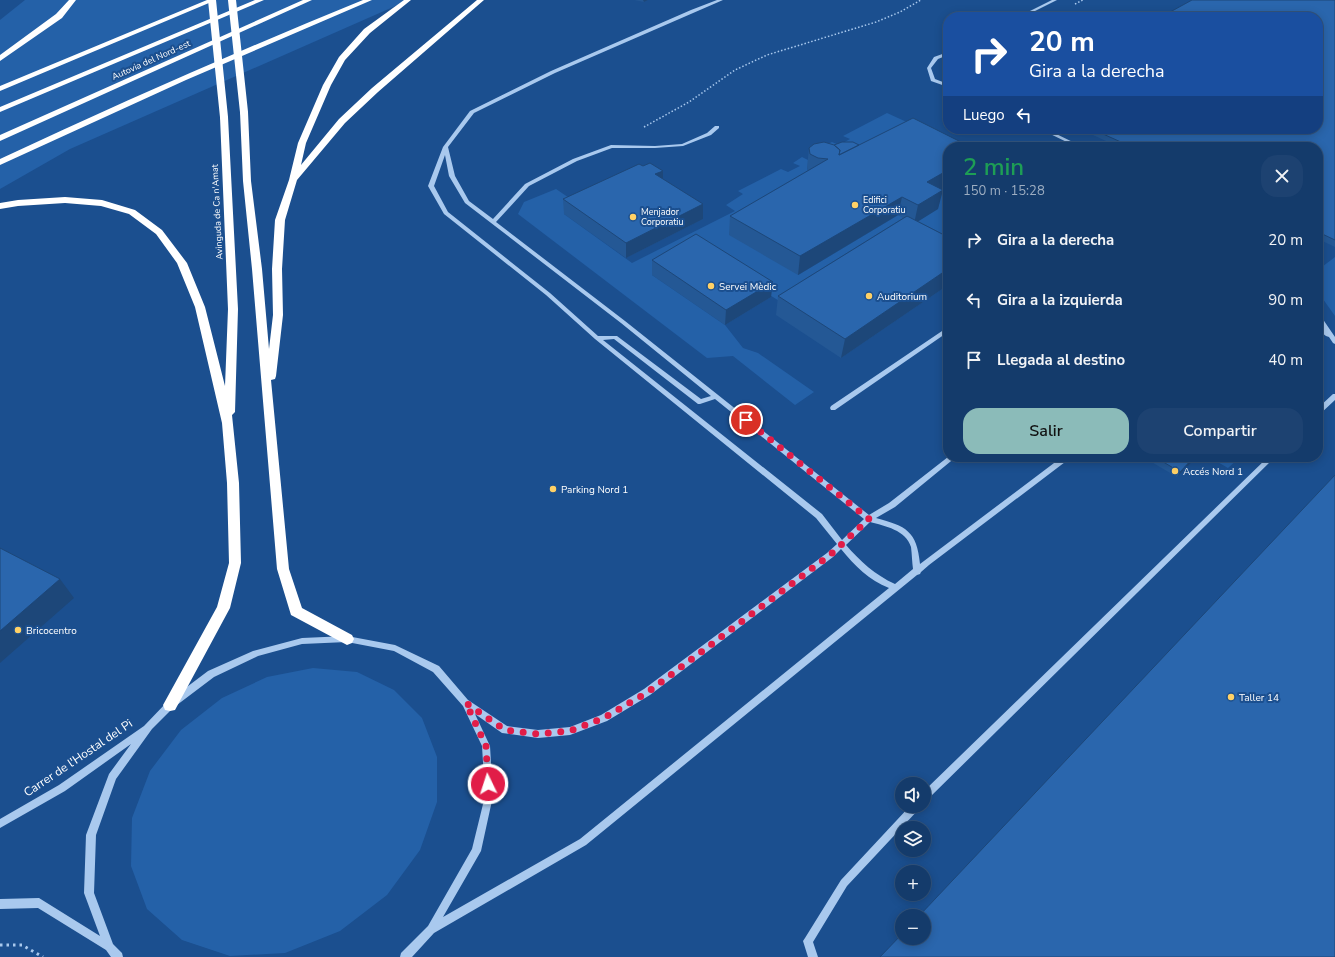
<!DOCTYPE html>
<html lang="es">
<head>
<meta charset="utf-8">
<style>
  :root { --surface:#143b6b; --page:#1d4271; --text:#f1f3f6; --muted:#9dadc1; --line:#33557e; --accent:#8bbbb9 }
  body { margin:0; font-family:"Nunito Sans",sans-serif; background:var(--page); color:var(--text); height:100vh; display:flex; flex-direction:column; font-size:15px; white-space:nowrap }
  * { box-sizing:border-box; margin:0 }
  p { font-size:13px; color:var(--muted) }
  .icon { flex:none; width:22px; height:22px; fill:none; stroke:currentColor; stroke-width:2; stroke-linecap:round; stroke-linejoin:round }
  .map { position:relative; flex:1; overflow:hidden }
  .panel { position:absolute; left:943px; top:142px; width:380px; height:320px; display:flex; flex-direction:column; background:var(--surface); border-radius:16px; box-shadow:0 2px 10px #0003,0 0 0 1px var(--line) }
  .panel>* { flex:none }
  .top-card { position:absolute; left:943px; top:12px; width:380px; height:122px; border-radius:16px; box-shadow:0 2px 10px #0003,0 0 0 1px var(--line); background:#1a4fa0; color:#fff; overflow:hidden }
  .tools { position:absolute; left:895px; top:777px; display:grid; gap:8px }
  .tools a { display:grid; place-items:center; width:36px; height:36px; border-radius:50%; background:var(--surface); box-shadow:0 2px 10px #0003,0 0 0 1px var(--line); font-size:20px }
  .pin { position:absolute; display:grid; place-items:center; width:34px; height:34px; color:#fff; margin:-17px; border:2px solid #fff; border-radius:50%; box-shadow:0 1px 4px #0007 }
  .me { position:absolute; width:44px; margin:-22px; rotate:356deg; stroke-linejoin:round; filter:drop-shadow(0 0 3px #0008) }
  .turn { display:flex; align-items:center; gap:14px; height:84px; padding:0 20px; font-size:18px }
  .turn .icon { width:52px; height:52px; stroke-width:2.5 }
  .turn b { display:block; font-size:28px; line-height:34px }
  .then { display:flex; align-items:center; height:38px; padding:0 20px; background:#0003; gap:8px; font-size:15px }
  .round { display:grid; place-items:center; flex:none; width:42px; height:42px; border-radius:16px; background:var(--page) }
  .summary { display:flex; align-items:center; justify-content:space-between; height:68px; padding:0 20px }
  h1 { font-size:24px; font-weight:600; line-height:30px; color:#1e9e55 }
  .button { display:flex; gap:8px; margin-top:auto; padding:8px 20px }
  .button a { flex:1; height:46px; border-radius:16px; background:var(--accent); color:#111; font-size:16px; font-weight:600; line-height:46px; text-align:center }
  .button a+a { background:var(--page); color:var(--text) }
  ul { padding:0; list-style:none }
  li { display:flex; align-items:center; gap:12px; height:60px; padding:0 20px }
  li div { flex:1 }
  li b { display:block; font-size:15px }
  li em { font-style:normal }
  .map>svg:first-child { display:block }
</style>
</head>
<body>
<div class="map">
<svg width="1335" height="957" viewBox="0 0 1335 957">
  <rect width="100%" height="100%" fill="#1b4f8f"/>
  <!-- green -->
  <path fill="#2461a8" d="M25 0H409L70 149 0 189V20Z
    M887 113 933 134 864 159 813 151 832 142 839 145 850 139 843 136Z
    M802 157 812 162 807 167 808 172 798 275 898 215 914 223 923 201 948 186V259L789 307 696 249 652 275 725 325 743 348 758 353 814 392 795 405 733 356 707 358 518 214 524 202 556 189 581 206 564 214 632 263 735 211 726 205 743 194 738 191 781 169 788 172 800 166 793 163Z
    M1335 257V316L1318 292V270Z
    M1209 457H1240L1228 468Z
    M313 668 357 672 394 690 422 718 437 757V802L420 850 387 895 340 931 285 953 230 956 182 940 147 909 131 866 132 818 150 771 181 730 222 698 267 677Z"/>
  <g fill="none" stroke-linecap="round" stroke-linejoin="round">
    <!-- path-far1 -->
    <path stroke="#a9c9ee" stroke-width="1.5" stroke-dasharray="1.5 2" stroke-linecap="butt" d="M1075 4 1083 0
      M644 127 689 102 735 70 767 55 876 22 900 12 921 0"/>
    <!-- path -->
    <path stroke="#a9c9ee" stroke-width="3" stroke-dasharray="2.5 4" stroke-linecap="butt" d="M0 945H22L43 957"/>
    <!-- minor -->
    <path fill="#a9c9ee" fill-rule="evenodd" d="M717 0H723L555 73 474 113 448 147 455 176 469 201 493 219 525 184 573 159 611 145 655 146 682 144 707 133 715 126H719V128L711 135 683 146 655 148H612L577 161 529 186 496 222 625 321 869 515 889 503 948 457H956L895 507 876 518C906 526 917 531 920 564L1062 457H1070L1069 459 929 565 921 572 920 574 917 575 586 845 434 933 412 957H400L401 953 428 926 472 849 485 796 482 746 463 706 433 672 394 651 347 642 302 644 258 656 214 677 173 708 152 729 116 779 96 835 94 893 113 944 122 953 123 957H111L106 950 38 908 0 909V899L39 898 100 936 84 893 86 835 109 774 131 744 65 791 0 828V819L59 785 144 726 167 702 208 671 253 651 302 638 347 636 395 645 439 666 468 700 507 726 538 730 570 727 601 715 644 689 827 553 837 544 816 518 595 339 546 295 444 214 428 186 443 147 470 111 551 71 691 10ZM445 155 449 176 465 203 621 323 711 396 701 399 617 336H598L550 293 448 212 434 186ZM614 339 698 404H700L715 399 864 519 842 540 822 514 603 340ZM870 522C885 526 906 530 911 547 912 555 912 562 913 569L895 584C875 575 860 561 846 545ZM841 549C855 566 869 580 889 588L580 839 443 917 481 851 493 796 490 746 475 714 502 733 538 738 570 735 607 721 650 695 833 557Z
      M1052 0H1057L1023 17H1018Z
      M948 52V55L938 59 931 68 935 79 948 84V87L931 81 927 68 934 57Z
      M1040 129H1046L1083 147H1077Z
      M1318 314 1320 315 1335 337V344L1333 343 1329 337 1326 336 1318 330V325L1322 327 1318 321Z
      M948 327V332L835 410H831L830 408 831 406Z
      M1333 394H1335V400L1320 414H1318V408Z
      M1268 457H1275L927 800 924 801V791Z
      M910 806H920L919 809 847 886 813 942 818 957H808L803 941 805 938 841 880Z"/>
    <!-- highway -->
    <path fill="#fff" fill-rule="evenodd" d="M69 0H76L62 18 0 61V55L56 14Z
      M207 0H216L0 91V86Z
      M255 0H264L0 112V107Z
      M303 0H312L0 141V135Z
      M363 0H372L186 80 0 165V159C120 103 240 50 363 0Z
      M404 0H411L370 33 345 60 331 85 306 143 301 165 339 119 372 88 477 0H484L378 92 345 123 297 180 285 220 282 269 283 315 276 376 275 379 271 380 289 569 302 608 352 635 354 639 352 643 347 645 291 615 277 569 252 269 243 181 240 112 244 110 248 112 251 181 262 269 269 349 273 315 272 269 275 220 289 180 298 143 323 85 339 57 364 29Z
      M221 115H224L228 117 238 309 235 412 232 415 239 483 241 563 230 608 175 710 170 711 165 710 163 705 217 607 229 563 227 483 222 423 195 307 177 263 156 234 129 214 101 206 65 203 18 206 0 209V203L18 200 65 197 102 200 135 210 162 230 187 263 205 307 225 386 228 309 220 117Z"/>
    <!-- highway-bridge -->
    <path stroke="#fff" stroke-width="8" d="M212 0 224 117
      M232 0 244 112"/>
  </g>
  <!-- wall -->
  <path fill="#245895" d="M634 0H648L644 2Z
    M1335 0V247L1318 239V147H1119L1080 129H1318Z
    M834 145 942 190 938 209 918 221 948 237V285L841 358 776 315 778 296 903 218 898 215 798 275 729 235 730 216 808 171 807 167 809 148Z
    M663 179 703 219 626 258 564 214 563 199Z
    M652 260 771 297 725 325 652 275Z
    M1143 457H1191L1190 464 1177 477Z"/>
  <!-- shaded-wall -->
  <path fill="#1d4779" d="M643 0H648L644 2Z
    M948 170V186L923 201 927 182Z
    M663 171V185L655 174Z
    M943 190 938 209 914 224 918 205Z
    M902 197 898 215 798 275 800 256Z
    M703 204V219L626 258V243Z
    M948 269V285L841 358 845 339Z
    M773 282 771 297 725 325 726 310Z
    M1193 458 1190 464 1177 477 1180 472Z
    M60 579 74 598 0 663V631Z"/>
  <!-- building -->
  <path fill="#2a66ad" stroke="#1d4779" d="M1192 0H1335V240L1318 232V147H1132L1092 129H1318V17H1161Z
    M913 118 971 147H948V170L927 182 943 190 918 205 902 197 800 256 730 216 828 159 818 158 810 154 809 148 814 144 824 142 834 145 840 150 839 155Z
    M842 142H853L859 145 839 155 840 150 834 145Z
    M650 163 663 171 655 174 703 204 626 243 563 199 639 164 643 166Z
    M907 216 948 237V269L845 339 778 296Z
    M696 234 773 282 726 310 652 260Z
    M1155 457H1191L1193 458 1180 472Z
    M1335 475V957H880L902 934V938H924V916H919Z
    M0 548 60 579 0 631Z"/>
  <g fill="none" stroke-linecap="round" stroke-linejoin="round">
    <!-- route -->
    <path stroke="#e11d48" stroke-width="7" stroke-dasharray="0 12.6" d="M488 784 486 746 466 703 505 730 538 734 570 731 604 718 648 692 830 555 869 519 746 420"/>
  </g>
  <!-- markers -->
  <g fill="#ffd166" stroke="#1b4f8f" stroke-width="1.5">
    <circle cx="855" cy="205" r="4"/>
    <circle cx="633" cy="217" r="4"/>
    <circle cx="711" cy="286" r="4"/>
    <circle cx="869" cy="296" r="4"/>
    <circle cx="1175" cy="471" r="4"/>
    <circle cx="553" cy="489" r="4"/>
    <circle cx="18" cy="630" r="4"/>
    <circle cx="1231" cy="697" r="4"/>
  </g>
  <g text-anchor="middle" stroke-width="4" stroke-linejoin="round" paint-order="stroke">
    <!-- far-street labels -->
    <g font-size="9" fill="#fff" stroke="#1b4f8f">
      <text transform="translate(151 60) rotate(-24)" y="3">Autovia del Nord-est</text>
      <text transform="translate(217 212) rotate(-93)" y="3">Avinguda de Ca n'Amat</text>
    </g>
    <!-- far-poi labels -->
    <g font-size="9" fill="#fff" stroke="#1b4f8f" text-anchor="start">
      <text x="863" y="203">Edifici<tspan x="863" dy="10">Corporatiu</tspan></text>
      <text x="641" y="215">Menjador<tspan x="641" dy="10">Corporatiu</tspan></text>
    </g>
    <!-- poi labels -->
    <g font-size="10" fill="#fff" stroke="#1b4f8f" text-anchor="start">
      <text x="719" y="290">Servei Mèdic</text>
      <text x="877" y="300">Auditorium</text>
      <text x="1183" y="475">Accés Nord 1</text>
      <text x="561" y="493">Parking Nord 1</text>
      <text x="26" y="634">Bricocentro</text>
      <text x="1239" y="701">Taller 14</text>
    </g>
    <!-- near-street labels -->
    <g font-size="12" fill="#fff" stroke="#1b4f8f">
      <text transform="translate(78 758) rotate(-34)" y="4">Carrer de l'Hostal del Pi</text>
    </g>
  </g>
</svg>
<div class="tools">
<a><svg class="icon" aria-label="sound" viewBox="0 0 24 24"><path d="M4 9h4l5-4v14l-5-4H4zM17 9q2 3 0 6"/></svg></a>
<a><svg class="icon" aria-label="layers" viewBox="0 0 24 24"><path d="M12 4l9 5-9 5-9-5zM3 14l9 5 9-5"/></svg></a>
<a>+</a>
<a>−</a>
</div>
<div class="pin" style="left:746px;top:420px;background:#d93025"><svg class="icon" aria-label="arrive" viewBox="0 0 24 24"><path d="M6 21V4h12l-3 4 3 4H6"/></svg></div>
<svg class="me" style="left:488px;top:784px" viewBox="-20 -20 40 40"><circle r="17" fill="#e11d48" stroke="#fff" stroke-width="3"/><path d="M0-11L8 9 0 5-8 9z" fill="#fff"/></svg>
<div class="top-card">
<div class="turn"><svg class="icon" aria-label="right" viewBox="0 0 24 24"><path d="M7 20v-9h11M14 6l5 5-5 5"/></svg><div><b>20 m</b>Gira a la derecha</div></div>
<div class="then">Luego<svg class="icon" aria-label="left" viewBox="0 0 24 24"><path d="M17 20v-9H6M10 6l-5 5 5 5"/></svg></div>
</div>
<section class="panel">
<div class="summary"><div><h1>2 min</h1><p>150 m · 15:28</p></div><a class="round"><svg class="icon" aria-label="close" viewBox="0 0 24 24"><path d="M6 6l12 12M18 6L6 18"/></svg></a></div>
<ul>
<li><svg class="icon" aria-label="right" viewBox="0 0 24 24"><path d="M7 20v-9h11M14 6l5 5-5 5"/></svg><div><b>Gira a la derecha</b></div><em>20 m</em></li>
<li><svg class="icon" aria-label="left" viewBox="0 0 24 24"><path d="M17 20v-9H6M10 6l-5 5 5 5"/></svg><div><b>Gira a la izquierda</b></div><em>90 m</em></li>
<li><svg class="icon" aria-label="arrive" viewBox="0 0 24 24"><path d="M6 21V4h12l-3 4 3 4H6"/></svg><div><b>Llegada al destino</b></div><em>40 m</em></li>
</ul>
<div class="button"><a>Salir</a><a>Compartir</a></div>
</section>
</div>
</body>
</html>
